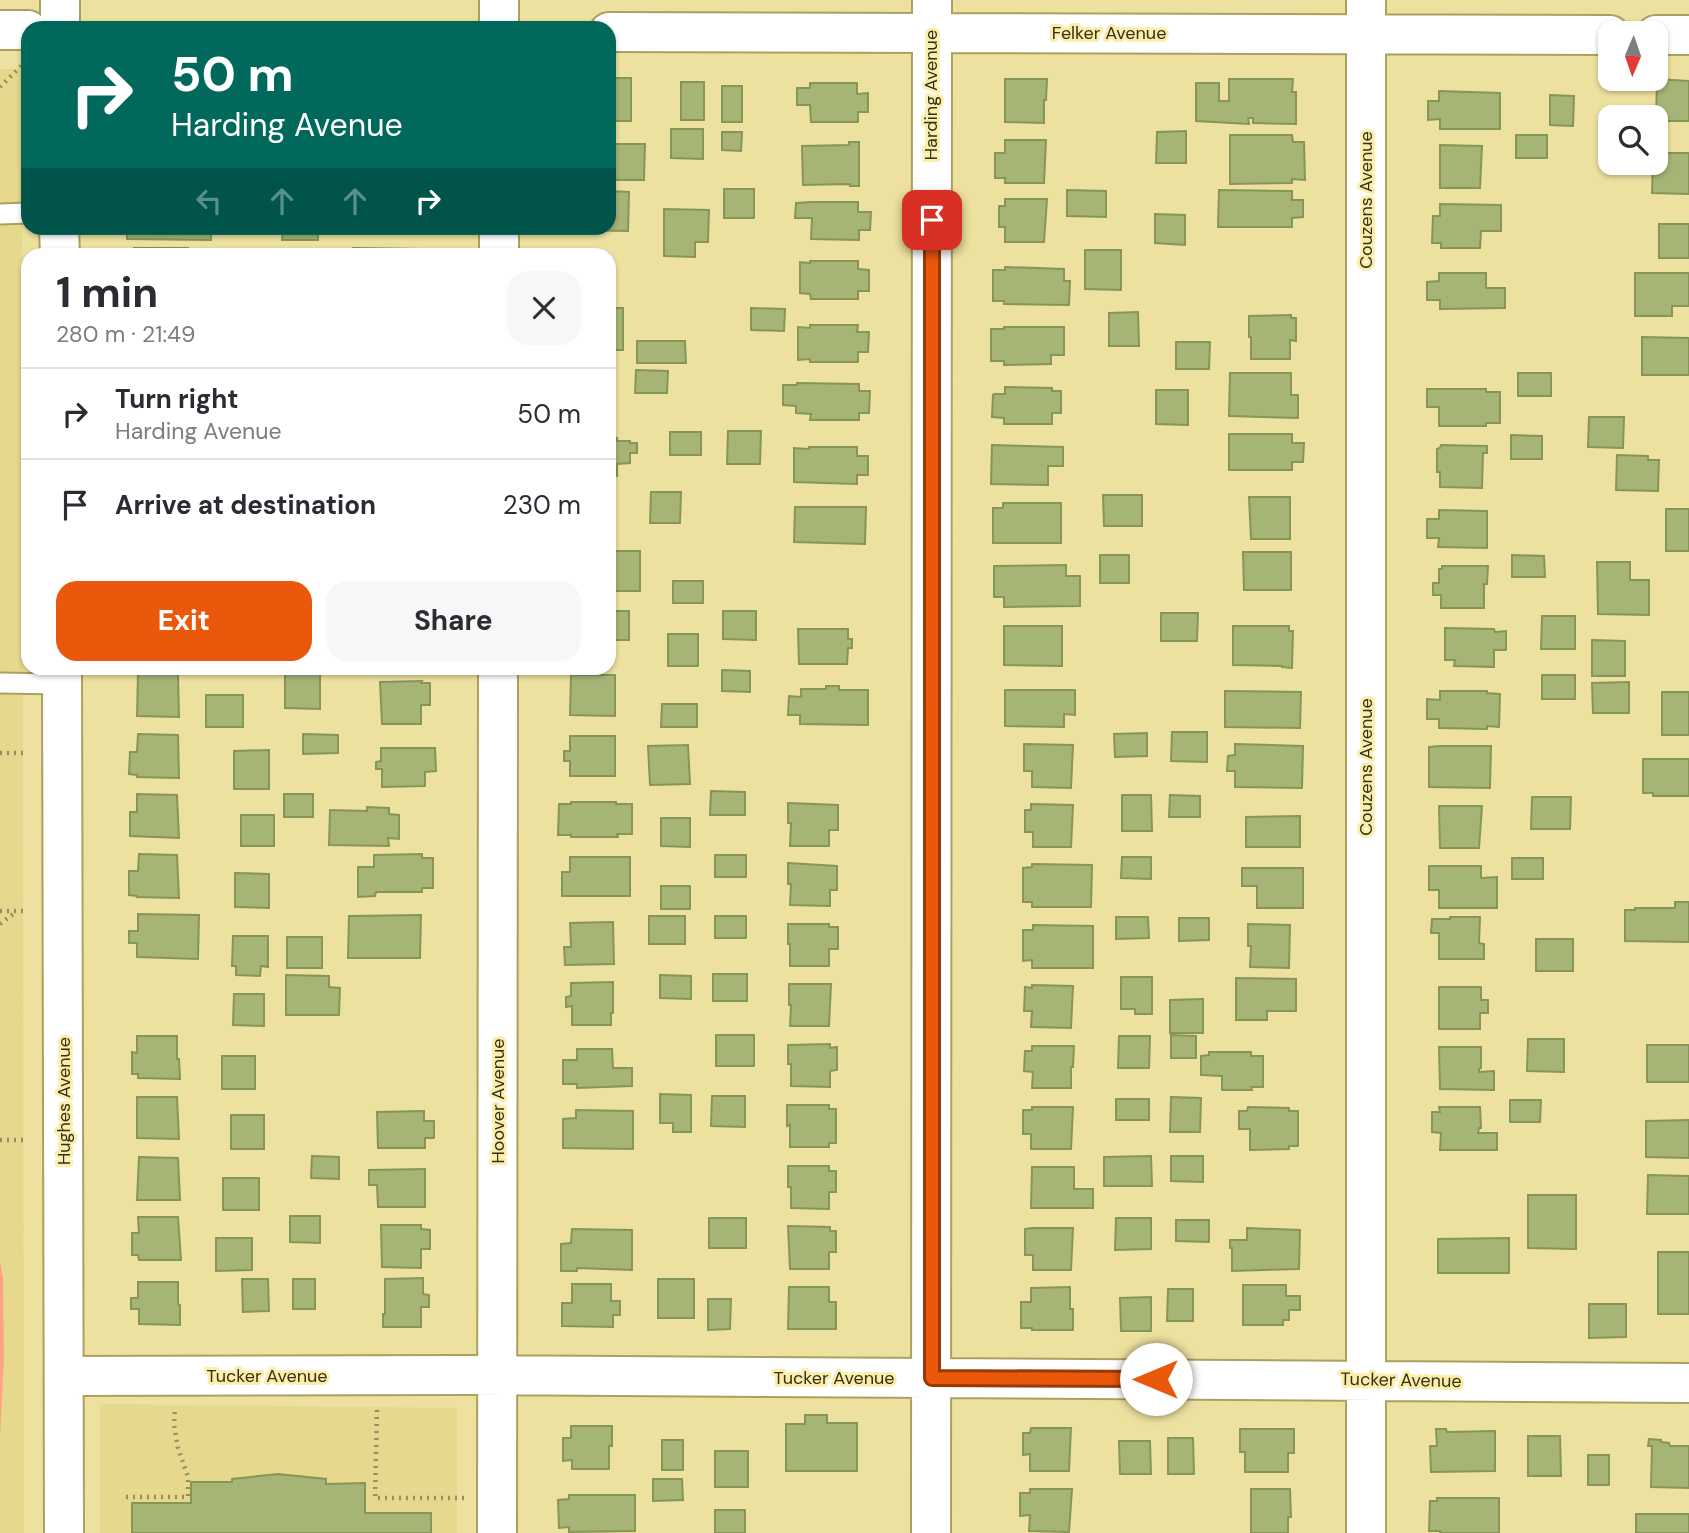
<!DOCTYPE html>
<html lang="en">
<head>
<meta charset="utf-8">
<style>
  :root { --surface:#fff; --page:#f7f7f7; --text:#2b2b33; --muted:#7c7c81; --line:#e1e1e2; --accent:#ea580c }
  body { margin:0; font-family:"DM Sans",sans-serif; background:var(--page); color:var(--text); height:100vh; display:flex; flex-direction:column; font-size:26px; white-space:nowrap }
  * { box-sizing:border-box; margin:0 }
  p { font-size:23px; color:var(--muted) }
  .icon { flex:none; width:38px; height:38px; fill:none; stroke:currentColor; stroke-width:2; stroke-linecap:round; stroke-linejoin:round }
  .map { position:relative; flex:1; overflow:hidden }
  .drawer { position:absolute; left:21px; top:248px; width:595px; height:427px; display:flex; flex-direction:column; background:var(--surface); border-radius:21px; box-shadow:0 2px 5px #0004 }
  .drawer>* { flex:none }
  .top-card { position:absolute; left:21px; top:21px; width:595px; height:214px; border-radius:21px; box-shadow:0 2px 5px #0004; background:#00695c; color:#fff; overflow:hidden }
  .needle { width:46px; rotate:182deg }
  .fabs { position:absolute; left:1598px; top:21px; display:grid; gap:14px }
  .fabs a { display:grid; place-items:center; width:70px; height:70px; border-radius:14px; background:var(--surface); box-shadow:0 2px 5px #0004; font-size:35px }
  .pin { position:absolute; display:grid; place-items:center; width:60px; height:60px; color:#fff; margin:-30px; border-radius:14px; box-shadow:0 4px 10px #0006 }
  .me { position:absolute; width:77px; margin:-38px; rotate:270deg; stroke-linejoin:round; filter:drop-shadow(0 0 5px #0008) }
  .turn { display:flex; align-items:center; gap:24px; height:147px; padding:0 35px; font-size:32px }
  .turn .icon { width:91px; height:91px; stroke-width:2.5 }
  .turn b { display:block; font-size:49px; line-height:60px }
  .lanes { display:flex; align-items:center; height:66px; padding:0 35px; background:#0003; justify-content:center; gap:35px; direction:ltr }
  .lanes .off { opacity:.35 }
  .round { display:grid; place-items:center; flex:none; width:74px; height:74px; border-radius:21px; background:var(--page) }
  .overview { display:flex; align-items:center; justify-content:space-between; height:119px; padding:0 35px }
  h1 { font-size:42px; font-weight:700; line-height:52px }
  .cta { display:flex; gap:14px; margin-top:auto; padding:14px 35px }
  .cta a { flex:1; height:80px; border-radius:21px; background:var(--accent); color:#fff; font-size:28px; font-weight:700; line-height:80px; text-align:center }
  .cta a+a { background:var(--page); color:var(--text) }
  ul { padding:0; list-style:none }
  li { display:flex; align-items:center; gap:21px; height:91px; padding:0 35px; border-top:2px solid var(--line) }
  li div { flex:1 }
  li b { display:block; font-size:26px }
  li em { font-style:normal }
  .map>svg:first-child { display:block }
</style>
</head>
<body>
<div class="map">
<svg width="1689" height="1533" viewBox="0 0 1689 1533">
  <rect width="100%" height="100%" fill="#ede19f"/>
  <!-- built -->
  <path fill="#e6d98e" d="M0 69H22L24 1533H0Z
    M100 1404 457 1408V1533H100Z"/>
  <!-- green -->
  <path fill="#ffa385" d="M0 1261 3 1278 4 1357 0 1438Z"/>
  <!-- building -->
  <path fill="#a6b476" stroke="#879558" stroke-width="2" d="M609 78H631V121H609Z
    M1005 79H1047L1046 100H1044V123L1005 122Z
    M1229 79H1293L1292 92H1296V124L1253 123V118H1248L1249 124 1196 121V83H1219V101H1229Z
    M1657 79 1689 81V121H1656Z
    M681 82H704V120H681Z
    M810 83H857V94L868 93V112H858V122H811L810 105H797V88H810Z
    M722 86H742V122H722Z
    M1439 91 1500 93V129H1440V119L1428 120V101H1439Z
    M1550 95 1574 96 1573 126 1550 125Z
    M671 129H703V159L671 158Z
    M1186 131V163H1156L1157 132Z
    M722 132H742L741 151 722 150Z
    M1230 135H1292L1293 142H1304L1305 180 1292 179V183L1230 184Z
    M1516 135H1547V158H1516Z
    M1005 140H1046L1044 183H1005V178H995V153H1005Z
    M1605 141H1610V163H1638V170H1604Z
    M849 142H859V186H850V184L803 185 802 146 849 145Z
    M609 144H645L644 180H609Z
    M1440 145 1482 146 1480 188H1440Z
    M1656 153H1689V194L1652 193 1653 163H1656Z
    M724 189H754V218H724Z
    M1067 190 1106 191V217L1067 216Z
    M1219 190 1292 191V200H1303V217L1292 218V227H1218Z
    M609 191 629 192 628 231 569 230V228H557H609Z
    M1005 199H1047L1044 242H1005V227H999V206H1005Z
    M812 202H858V212H871L870 230H859V240L811 239 812 218H795L796 203Z
    M1440 204 1501 205V231H1481L1480 248H1441V243H1432L1433 216H1440Z
    M664 209 709 210 708 242H695V257L664 256Z
    M1155 214 1185 215V245L1155 243Z
    M1659 224H1689V258H1659Z
    M127 228H211V240L127 239Z
    M283 228H318V240H282Z
    M134 248H188V256H128V252H134Z
    M353 248 422 249V256H353Z
    M1085 250H1121V290L1085 289Z
    M810 261H858V269L869 270V291H858V299H811L810 294 800 293V262L810 263Z
    M1005 267 1064 269V281H1070L1069 305 1004 304V301H993V270H1005Z
    M1439 273H1486V288H1505V308L1440 309V300H1427V282L1439 281Z
    M1635 273H1689V306H1672V316H1635Z
    M609 308H623V350H609Z
    M751 308 785 309 784 331 751 330Z
    M1138 312 1139 346H1109V313Z
    M1291 315V318H1296V341L1290 340V359H1251V337H1249V316Z
    M810 325H858L857 332H869L868 352H858V362H810V359L798 360V327L810 328Z
    M1004 327H1064V355H1051V364L1004 365V361H991V329H1004Z
    M1642 337 1689 338V375H1642Z
    M637 341H685L686 363H637Z
    M1176 342H1210L1209 369H1176Z
    M636 370 668 371 667 393H635Z
    M1230 373H1291V395H1298V418L1229 416Z
    M1518 373H1551V396H1518Z
    M609 379H613L612 422H609Z
    M797 383 859 384V391H870L869 413H859V420H810L811 414 796 413V406L783 405V385H797Z
    M1005 387 1052 388V391H1061V413H1052V424H1004V418L992 417 993 395 994 394H1005Z
    M1427 389H1486V392H1500V423H1486V426H1439V407H1427Z
    M1156 390H1188V425L1156 424Z
    M1589 417H1624L1623 448 1588 447Z
    M728 431H761L760 464H727Z
    M670 432H701V455H670Z
    M1229 434H1292V443H1304L1303 462H1292V470H1229Z
    M1511 435 1542 436V459H1511Z
    M609 438H617V441H630V443H637V453H630V463L617 464V476H609Z
    M992 445 1063 447V466H1048V485L991 484Z
    M1441 445 1487 446V453H1483L1482 488 1440 487V472H1437V449L1440 448Z
    M809 447H857V456H868V475H857V484L794 482V448L809 449Z
    M1617 455 1648 456V460H1659L1658 491 1616 490Z
    M651 492H681L680 523H650Z
    M1103 495H1142V526H1104Z
    M1249 497H1290V539H1251Z
    M609 500H614V521H611L612 543H609Z
    M1003 503H1061V543H993V508H1003Z
    M795 507H866L865 544 794 542Z
    M1666 509H1689V551H1666Z
    M1439 510 1487 511V548L1438 547 1439 538H1427V519H1439Z
    M615 551H640V591H614V594H609V553H615Z
    M1243 552H1291V590H1244Z
    M1100 555H1129V583H1100Z
    M1512 555 1544 556 1545 577H1512Z
    M1597 562H1630V580H1649V615L1598 614Z
    M1066 565V576H1080V606L1004 607V597H994V566Z
    M1442 566H1488L1487 584H1484V608H1441V595H1433V583H1439V569H1442Z
    M673 581H703V603H673Z
    M609 611H629V640H609Z
    M723 611H756V640L723 639Z
    M1161 613H1198L1197 641H1161Z
    M1542 616H1575V649H1541Z
    M1004 626H1062V666L1004 665Z
    M1233 626H1289V631H1293L1292 668 1282 667V666L1233 665Z
    M1445 628 1494 629 1495 632 1506 631V650H1494V667L1454 666 1455 660H1445Z
    M798 629H848V639H852V648H848L847 664H799Z
    M668 634H698V666H668Z
    M1592 640 1625 641V676H1592Z
    M285 670 320 671V709L285 708Z
    M722 670 750 671V692L722 691Z
    M138 673 178 674 179 717 137 716Z
    M571 675H615V716L570 715Z
    M1542 675H1575V699H1542Z
    M422 681 421 683H430V705H421V724H382L380 682Z
    M1629 682V713H1593L1592 683Z
    M826 686H839V690H868V725L800 724V715H788L789 696 801 697V689H826Z
    M1005 690H1075V715L1064 714V727L1005 726Z
    M1225 691 1301 692 1300 728 1225 727Z
    M1440 691H1487V693L1500 694 1499 727 1487 726V729L1439 728V719H1427V699L1440 700Z
    M1662 692H1689V735H1662Z
    M206 695H243V727H206Z
    M662 704H697V727H661Z
    M1172 732H1207V762L1171 761Z
    M1147 733V756L1115 757 1114 734Z
    M138 734 178 735 179 778 137 777V775L129 774 130 752H137Z
    M303 734 338 735V753L303 754Z
    M570 736H615V776H570V761H564V751H570Z
    M1024 744 1073 745 1071 788 1032 787V771H1024Z
    M1235 744 1303 746 1302 788 1235 787V771H1227L1228 756 1235 755Z
    M688 745 690 784 650 785 648 746Z
    M1440 746H1491L1490 788 1429 787V747Z
    M381 748H435L436 771 425 772V786L382 787V769H376V762L381 761Z
    M269 750V789H234V751Z
    M1643 759H1689V796H1653V793H1643Z
    M711 791 745 792V815H710Z
    M137 794 177 795 179 838 130 836V812H137Z
    M284 794H313V817H284Z
    M1122 795H1151L1152 831H1122Z
    M1170 795 1200 796V817H1169Z
    M1532 797H1571L1570 829H1531Z
    M571 802H616V804H632V834H617L618 837H571V835H558L559 804H571Z
    M788 803 838 805V830H829V846H790L791 823H788Z
    M1031 804 1073 805 1071 847H1033V832H1025V810H1031Z
    M1439 806H1482L1479 848H1440Z
    M367 807 389 808V814L399 815V839L388 838 389 846 329 845 330 810 367 811Z
    M241 815H274V846H241Z
    M1300 816V847H1246V817Z
    M661 818H690V847L661 846Z
    M139 854 177 855 179 898 137 897V896L129 895V871H138Z
    M422 854V858H433V888H422V892H376L375 896 358 897V867H374V855Z
    M715 855H746V877H715Z
    M570 857H630V896H562V872H570Z
    M1122 857H1151V879L1121 878Z
    M1512 858H1543V879H1512Z
    M788 863 837 866V890H830V906L790 905 791 884H788Z
    M1032 864 1092 865 1091 907H1032V902H1023V868L1032 867Z
    M1429 866H1481V878L1497 877V908H1439V890H1429Z
    M1242 868H1303V908H1257V886H1242Z
    M235 873 269 874V908L235 907Z
    M661 886H690V909H661Z
    M1675 902H1689V942L1625 941V910H1635V908H1675Z
    M138 914 199 915 198 959 137 957V943H129V931H138Z
    M421 915 420 958H348L349 916Z
    M649 916H685V944H649Z
    M715 916H746V938H715Z
    M1116 917H1148L1149 938 1116 939Z
    M1450 917H1480L1479 943 1484 944V959H1439V933H1431L1432 919H1450Z
    M1179 918H1209V940L1179 941Z
    M613 922 614 964 565 965 564 947H571L570 923Z
    M788 924H829V927H838V949H829V966H790V944H788Z
    M1248 924 1290 925 1289 968 1250 967 1251 946H1248Z
    M1033 925 1093 926V968H1032V960L1023 961V930H1033Z
    M233 936H268V967L261 966 260 976 236 975V966H232Z
    M287 937H322V968H287Z
    M1536 939H1573V971H1536Z
    M713 974H747V1001H713Z
    M286 975 329 976V987L340 988 339 1015H286Z
    M660 975 691 976V999L660 998Z
    M1121 977H1152V1014H1135V1009H1121Z
    M1236 978 1296 979V1011H1267V1020H1236Z
    M613 982V1013H611V1025H572V1006L566 1007V997L571 996V983Z
    M789 984H831L829 1026H790L791 1005H789Z
    M1032 985 1073 986 1071 1028 1031 1027 1032 1011H1024L1025 987 1032 988Z
    M1439 987H1481V1000H1488V1013H1480V1029H1439Z
    M234 994H264V1026L233 1025Z
    M1203 999V1033H1170V1000Z
    M716 1035H754V1066H716Z
    M1171 1035 1196 1036V1058H1171Z
    M137 1036H177V1059H179L180 1079 138 1078V1074H132V1052L137 1053Z
    M1119 1036H1150L1149 1068H1118Z
    M1528 1039H1564V1072L1527 1071Z
    M830 1044V1048L837 1047V1070L830 1071V1087L791 1086V1064H788V1045Z
    M1647 1045H1689V1082H1647Z
    M1032 1046H1074L1073 1067H1071V1088H1032L1033 1072 1024 1071 1025 1051H1032Z
    M1439 1047H1481V1068L1479 1069V1072L1494 1071V1090L1440 1089Z
    M577 1049H612L613 1068H632V1086L577 1088V1084H563V1060H577Z
    M1209 1052H1251V1056H1263V1087H1251L1252 1090H1222V1076L1201 1075V1056L1209 1055Z
    M222 1056H255V1089H222Z
    M660 1094 691 1095V1132H673V1123H660Z
    M712 1096H745V1127L711 1126Z
    M137 1097H177L179 1139 137 1138Z
    M1171 1097 1201 1098 1200 1132H1170Z
    M1116 1099H1149V1120H1116Z
    M1510 1100H1541L1540 1122H1510Z
    M787 1105H829V1109H836V1143H829V1147H790V1125L787 1126Z
    M1032 1107H1073L1071 1149H1031V1134H1023V1110H1032Z
    M1248 1107 1289 1108V1111H1298V1146H1289V1149L1250 1150V1129H1239V1111H1247Z
    M1439 1107H1480L1481 1128H1479L1478 1133H1497V1150H1440L1441 1133 1432 1132V1112H1440Z
    M576 1110 633 1111V1149L563 1148V1119L576 1118Z
    M424 1111V1121H434V1138H425V1148H378L377 1112Z
    M231 1115H264V1149H231Z
    M1689 1120V1158L1646 1157V1121Z
    M312 1156 339 1157V1179L311 1178Z
    M1151 1156 1152 1186H1104V1157Z
    M1171 1156H1203V1182L1171 1181Z
    M139 1157 178 1158 180 1200H137Z
    M788 1166H829V1171H836V1192H829V1209L791 1208V1187H788Z
    M1032 1167H1074V1189H1093V1208H1031Z
    M425 1169V1207H378L377 1185H369V1170Z
    M1648 1175 1689 1176V1214H1647Z
    M223 1178H259V1210H223Z
    M1528 1195H1576V1249L1528 1248Z
    M290 1216H320V1243L290 1242Z
    M138 1217H178L181 1260H139L138 1255H132V1233H139Z
    M709 1218H746V1248H709Z
    M1116 1218H1151V1249L1115 1250Z
    M1176 1220H1209V1242L1176 1241Z
    M381 1225H421V1229L430 1230V1249H421V1268L382 1267Z
    M788 1226 830 1227V1231H836V1252H829V1269H790Z
    M1032 1228H1073L1071 1270H1033V1255H1025V1229Z
    M1247 1228 1300 1230 1299 1269 1232 1271V1248H1230V1240H1247Z
    M572 1229 632 1230V1270L577 1268V1271H561V1244L571 1243Z
    M216 1238H252V1270L216 1271Z
    M1509 1238V1273H1438V1239Z
    M1658 1252H1689V1314H1658Z
    M423 1278V1294L429 1295V1307H421V1327H383V1314H385V1279Z
    M242 1279H268L269 1311 243 1312Z
    M293 1279H315V1309H293Z
    M658 1279H694V1318H658Z
    M138 1282H178V1304L180 1305V1325L139 1324V1309H131V1298H138Z
    M572 1284H611V1301H620V1315H613V1327L562 1326V1303H572Z
    M1243 1285H1286V1296H1300V1310H1289V1320H1283V1325H1243Z
    M789 1287H829V1302H836V1329H788Z
    M1070 1287V1309H1073V1330H1032V1328H1021V1302H1031V1288Z
    M1168 1289H1193V1321H1167Z
    M1151 1297V1331H1121L1120 1298Z
    M708 1299H731L730 1329 708 1330Z
    M1589 1304H1626V1337L1589 1338Z
    M805 1415H827V1423H857V1471H786V1424H805Z
    M571 1426H612V1446H609V1469H572V1460L563 1461V1438H571Z
    M1031 1428H1071L1069 1471H1030V1454L1023 1455V1433H1030Z
    M1240 1429H1294V1453H1288V1472H1245V1452H1240Z
    M1436 1429H1446L1447 1432 1495 1431V1471L1431 1472 1430 1446H1437Z
    M1528 1436H1560L1561 1476H1528Z
    M1168 1438H1193L1194 1474H1168Z
    M1649 1439 1661 1440V1442L1669 1443 1670 1446H1689V1488L1651 1487 1652 1446H1648Z
    M662 1440H683V1470H662Z
    M1119 1441H1150L1151 1474H1120Z
    M715 1451H748V1487H715Z
    M1588 1455H1609V1485H1588Z
    M278 1474 326 1479V1484L365 1483V1513H431V1533H132V1503H191V1482H232V1479Z
    M653 1479H682L683 1500 653 1501Z
    M1030 1489H1072L1069 1532 1029 1531 1030 1515 1020 1516V1493H1030Z
    M1251 1489H1290L1291 1517H1288V1533H1251Z
    M569 1495H635V1531L569 1532V1527L559 1528 558 1500 569 1499Z
    M1437 1498H1499V1533H1440V1531H1429L1430 1501H1437Z
    M715 1510H745V1533H715Z
    M1636 1514H1689V1533H1636Z"/>
  <g fill="none" stroke-linecap="round" stroke-linejoin="round">
    <!-- service casing -->
    <g stroke="#aba05f" stroke-width="23">
      <path id="service" d="M0 214 28 213
        M0 683 62 684"/>
    </g>
    <!-- minor casing -->
    <g stroke="#aba05f" stroke-width="42">
      <path id="minor" d="M60 0V28
        M1366 0V1533
        M499 28V0
        M0 30H28
        M609 32 1610 35
        M1656 35H1689
        M59 228 60 256
        M499 256V228
        M62 668 64 1533
        M64 1376 466 1375 1689 1383
        M497 1533 498 668
        M931 1533 932 0"/>
    </g>
    <!-- path -->
    <path stroke="#978e5e" stroke-width="4.5" stroke-dasharray="2 5" stroke-linecap="butt" d="M0 87 22 65
      M0 753H28
      M0 911H26
      M0 924 16 912
      M0 1140H27
      M377 1410 375 1498H464
      M126 1497H188V1477L178 1448 174 1425 175 1411"/>
    <!-- service -->
    <use href="#service" stroke="#fff" stroke-width="19"/>
    <!-- minor -->
    <use href="#minor" stroke="#fff" stroke-width="38"/>
  </g>
  <g fill="none" stroke-linecap="round" stroke-linejoin="round">
    <!-- route casing -->
    <g stroke="#983908" stroke-width="18">
      <path id="route" d="M932 220V1378L1156 1379"/>
    </g>
    <!-- route -->
    <use href="#route" stroke="#ea580c" stroke-width="12"/>
  </g>
  <g text-anchor="middle" stroke-width="6" stroke-linejoin="round" paint-order="stroke">
    <!-- street labels -->
    <g font-size="18" fill="#353015" stroke="#fbeeab">
      <text x="1109" y="39">Felker Avenue</text>
      <text transform="translate(931 95) rotate(-90)" y="6">Harding Avenue</text>
      <text transform="translate(1366 200) rotate(-90)" y="6">Couzens Avenue</text>
      <text transform="translate(1366 767) rotate(-90)" y="6">Couzens Avenue</text>
      <text transform="translate(64 1101) rotate(-90)" y="6">Hughes Avenue</text>
      <text transform="translate(498 1101) rotate(-90)" y="6">Hoover Avenue</text>
      <text x="267" y="1382">Tucker Avenue</text>
      <text x="834" y="1384">Tucker Avenue</text>
      <text transform="translate(1401 1380) rotate(1)" y="6">Tucker Avenue</text>
    </g>
  </g>
</svg>
<div class="fabs">
<a><svg class="needle" viewBox="-14 -14 28 28"><path d="M0-13l5 13h-10z" fill="#e53935"/><path d="M0 13l5-13h-10z" fill="#7c7c81"/></svg></a>
<a><svg class="icon" aria-label="search" viewBox="0 0 24 24"><circle cx="10" cy="10" r="6"/><path d="M15 15l6 6"/></svg></a>
</div>
<div class="pin" style="left:932px;top:220px;background:#d93025"><svg class="icon" aria-label="arrive" viewBox="0 0 24 24"><path d="M6 21V4h12l-3 4 3 4H6"/></svg></div>
<svg class="me" style="left:1156px;top:1379px" viewBox="-20 -20 40 40"><circle r="19" fill="#fff"/><path d="M0-13L10 11 0 6-10 11z" fill="#ea580c"/></svg>
<div class="top-card">
<div class="turn"><svg class="icon" aria-label="right" viewBox="0 0 24 24"><path d="M7 20v-9h11M14 6l5 5-5 5"/></svg><div><b>50 m</b>Harding Avenue</div></div>
<div class="lanes"><svg class="icon off" aria-label="left" viewBox="0 0 24 24"><path d="M17 20v-9H6M10 6l-5 5 5 5"/></svg><svg class="icon off" aria-label="ahead" viewBox="0 0 24 24"><path d="M12 20V5M6 11l6-6 6 6"/></svg><svg class="icon off" aria-label="ahead" viewBox="0 0 24 24"><path d="M12 20V5M6 11l6-6 6 6"/></svg><svg class="icon" aria-label="right" viewBox="0 0 24 24"><path d="M7 20v-9h11M14 6l5 5-5 5"/></svg></div>
</div>
<section class="drawer">
<div class="overview"><div><h1>1 min</h1><p>280 m · 21:49</p></div><a class="round"><svg class="icon" aria-label="close" viewBox="0 0 24 24"><path d="M6 6l12 12M18 6L6 18"/></svg></a></div>
<ul>
<li><svg class="icon" aria-label="right" viewBox="0 0 24 24"><path d="M7 20v-9h11M14 6l5 5-5 5"/></svg><div><b>Turn right</b><p>Harding Avenue</p></div><em>50 m</em></li>
<li><svg class="icon" aria-label="arrive" viewBox="0 0 24 24"><path d="M6 21V4h12l-3 4 3 4H6"/></svg><div><b>Arrive at destination</b></div><em>230 m</em></li>
</ul>
<div class="cta"><a>Exit</a><a>Share</a></div>
</section>
</div>
</body>
</html>
